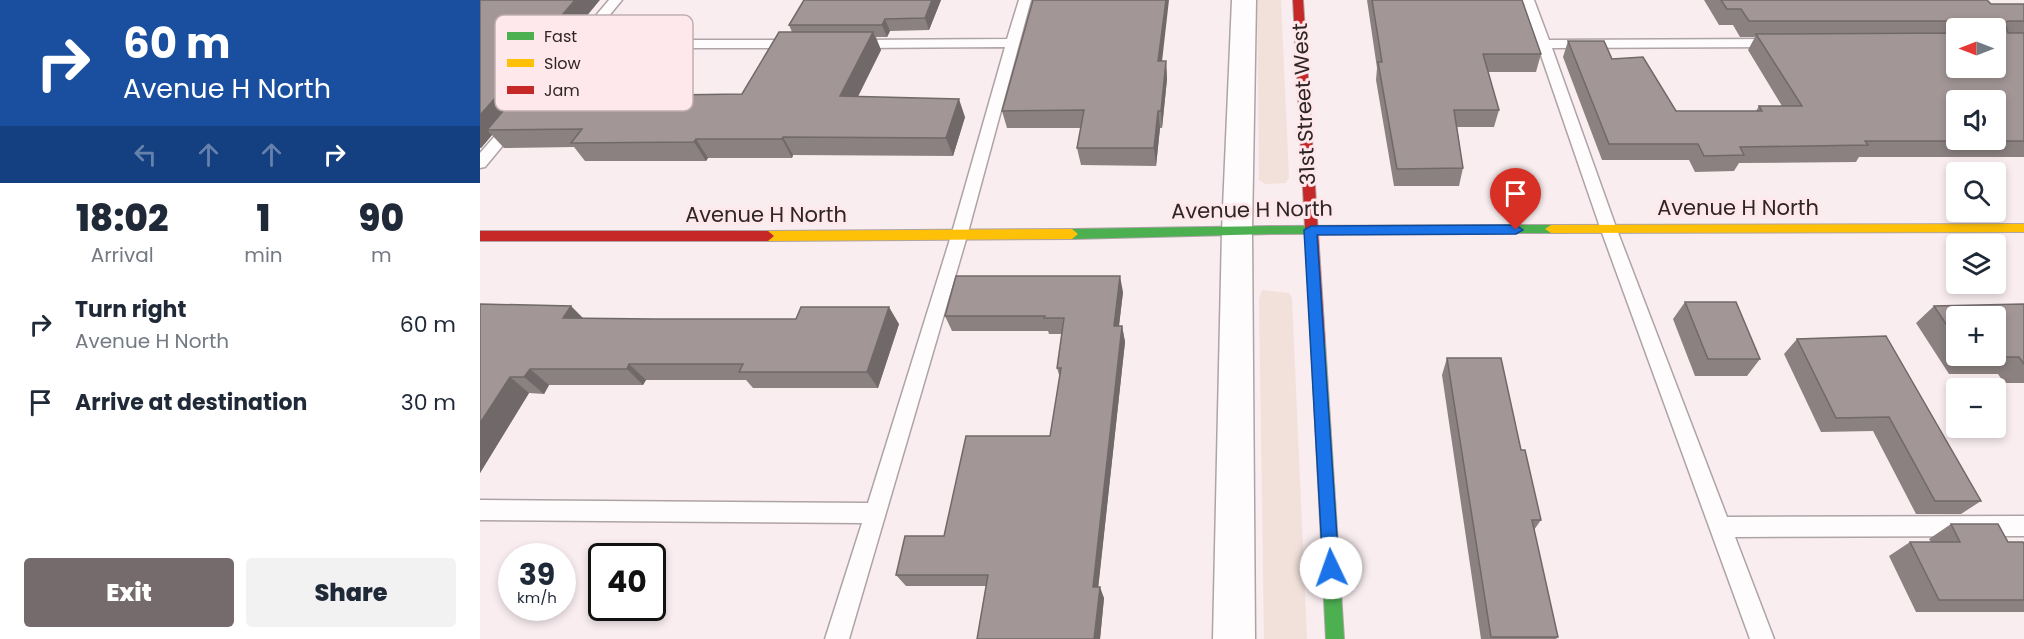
<!DOCTYPE html>
<html lang="en">
<head>
<meta charset="utf-8">
<style>
  :root { --surface:#fff; --page:#f2f2f3; --text:#1f2937; --muted:#747a83; --accent:#756b6d }
  body { margin:0; font-family:Poppins,sans-serif; background:var(--page); color:var(--text); height:100vh; display:flex; flex-direction:column; font-size:22px; white-space:nowrap }
  * { box-sizing:border-box; margin:0 }
  p { font-size:20px; color:var(--muted) }
  .icon { flex:none; width:33px; height:33px; fill:none; stroke:currentColor; stroke-width:2; stroke-linecap:round; stroke-linejoin:round }
  .map { position:relative; flex:1; overflow:hidden }
  .panel { display:flex; flex-direction:column; background:var(--surface); width:480px }
  .panel>* { flex:none }
  .top-card { background:#1a4fa0; color:#fff; overflow:hidden }
  .needle { width:39px; rotate:270deg }
  .tools { position:absolute; left:1466px; top:18px; display:grid; gap:12px }
  .tools a { display:grid; place-items:center; width:60px; height:60px; border-radius:6px; background:var(--surface); box-shadow:0 3px 9px #0003; font-size:30px }
  .speed { position:absolute; left:18px; top:543px; display:flex; gap:12px; font-size:30px; font-weight:700; text-align:center }
  .speed>* { display:grid; place-content:center; width:78px; height:78px; border-radius:50%; background:var(--surface); box-shadow:0 3px 9px #0003; line-height:1 }
  .speed small { font-size:15px; font-weight:400 }
  .speed .limit { border:3px solid #111; border-radius:9px; background:#fff; color:#111 }
  .pin { position:absolute; display:grid; place-items:center; width:51px; height:51px; color:#fff; margin:-62px -26px; border-radius:50% 50% 50% 0; rotate:-45deg; box-shadow:0 0 6px #0007 }
  .pin .icon { rotate:45deg }
  .me { position:absolute; width:66px; margin:-33px; rotate:357deg; stroke-linejoin:round; filter:drop-shadow(0 0 4px #0008) }
  .turn { display:flex; align-items:center; gap:21px; height:126px; padding:0 24px; font-size:27px }
  .turn .icon { width:78px; height:78px; stroke-width:2.5 }
  .turn b { display:block; font-size:42px; line-height:51px }
  .lanes { display:flex; align-items:center; height:57px; padding:0 24px; background:#0003; justify-content:center; gap:30px; direction:ltr }
  .lanes .off { opacity:.35 }
  .eta { display:flex; justify-content:space-evenly; align-items:center; height:102px; text-align:center }
  .eta b { font-size:36px; font-weight:800; line-height:42px }
  .primary-button { display:flex; gap:12px; margin-top:auto; padding:12px 24px }
  .primary-button a { flex:1; height:69px; border-radius:6px; background:var(--accent); color:#fff; font-size:24px; font-weight:800; line-height:69px; text-align:center }
  .primary-button a+a { background:var(--page); color:var(--text) }
  ul { padding:0; list-style:none }
  li { display:flex; align-items:center; gap:18px; height:78px; padding:0 24px }
  li div { flex:1 }
  li b { display:block; font-size:22px }
  li em { font-style:normal }
  main { display:flex; flex:1; min-height:0 }
  .map>svg:first-child { display:block }
</style>
</head>
<body>
<main>
<section class="panel">
<div class="top-card">
<div class="turn"><svg class="icon" aria-label="right" viewBox="0 0 24 24"><path d="M7 20v-9h11M14 6l5 5-5 5"/></svg><div><b>60 m</b>Avenue H North</div></div>
<div class="lanes"><svg class="icon off" aria-label="left" viewBox="0 0 24 24"><path d="M17 20v-9H6M10 6l-5 5 5 5"/></svg><svg class="icon off" aria-label="ahead" viewBox="0 0 24 24"><path d="M12 20V5M6 11l6-6 6 6"/></svg><svg class="icon off" aria-label="ahead" viewBox="0 0 24 24"><path d="M12 20V5M6 11l6-6 6 6"/></svg><svg class="icon" aria-label="right" viewBox="0 0 24 24"><path d="M7 20v-9h11M14 6l5 5-5 5"/></svg></div>
</div>
<div class="eta">
<div><b>18:02</b><p>Arrival</p></div>
<div><b>1</b><p>min</p></div>
<div><b>90</b><p>m</p></div>
</div>
<ul>
<li><svg class="icon" aria-label="right" viewBox="0 0 24 24"><path d="M7 20v-9h11M14 6l5 5-5 5"/></svg><div><b>Turn right</b><p>Avenue H North</p></div><em>60 m</em></li>
<li><svg class="icon" aria-label="arrive" viewBox="0 0 24 24"><path d="M6 21V4h12l-3 4 3 4H6"/></svg><div><b>Arrive at destination</b></div><em>30 m</em></li>
</ul>
<div class="primary-button"><a>Exit</a><a>Share</a></div>
</section>
<div class="map">
<svg width="1544" height="639" viewBox="0 0 1544 639">
  <rect width="100%" height="100%" fill="#f9edf0"/>
  <!-- green -->
  <path fill="#f2e1db" d="M777 0H801L809 177 806 183 785 184 779 180Z
    M782 290 809 293 812 298 827 639H784L779 299Z"/>
  <g fill="none" stroke-linecap="round" stroke-linejoin="round">
    <!-- lane casing -->
    <g stroke="#aea3a6" stroke-width="3">
      <path id="lane" d="M129 0H142L109 40H315L322 44 315 48H103L56 104H46L44 101 46 98Z
        M539 0H551L487 236 369 639H345L382 523 0 520V500L388 503 471 236 525 47 376 48 369 44 376 40 527 39Z
        M1042 0H1054L1069 40 1294 39 1301 43 1294 47 1072 48 1137 230 1247 517 1544 516V536L1255 537 1294 639H1270L1121 230Z
        M34 118 41 123 39 126 5 167 0 168V153L29 120Z"/>
    </g>
    <!-- street casing -->
    <g stroke="#aea3a6" stroke-width="3">
      <path id="street" d="M752 0H776L772 231 775 639H733L742 231Z"/>
    </g>
    <!-- fast casing -->
    <g stroke="#aea3a6" stroke-width="2">
      <path id="fast" d="M1071 225 1077 229 1071 233 794 234 592 239 586 234 592 229 794 226Z
        M838 335 843 337 845 341 864 639H846L831 341 833 337Z"/>
    </g>
    <!-- slow casing -->
    <g stroke="#aea3a6" stroke-width="2">
      <path id="slow" d="M1544 224V232L1071 233 1065 229 1071 225Z
        M592 229 598 234 592 239 288 241 282 236 288 231Z"/>
    </g>
    <!-- jam casing -->
    <g stroke="#aea3a6" stroke-width="2">
      <path id="jam" d="M813 0H823L845 341 843 345H833L831 341Z
        M0 231H288L294 236 288 241H0Z"/>
    </g>
    <!-- lane -->
    <use href="#lane" fill="#fefcfd" fill-rule="evenodd"/>
    <!-- street -->
    <use href="#street" fill="#fefcfd" fill-rule="evenodd"/>
    <!-- fast -->
    <use href="#fast" fill="#4caf50" fill-rule="evenodd"/>
    <!-- slow -->
    <use href="#slow" fill="#ffc107" fill-rule="evenodd"/>
    <!-- jam -->
    <use href="#jam" fill="#c62828" fill-rule="evenodd"/>
  </g>
  <!-- wall -->
  <path fill="#8b8181" fill-rule="evenodd" d="M0 0 50 84 136 96 262 94 312 32 309 25 461 0 449 30 410 31 407 37H396L401 50 377 97 485 117 473 156 313 155 312 158H228L226 161H105L94 147 24 148 12 135 1 148H0Z
    M887 0H1042L1061 54 1056 72H1008L1019 110 1014 127H977L983 168 979 186H914L896 80 897 68Z
    M1224 0H1507L1511 4H1544V157H1379L1376 162 1259 163 1254 171 1215 172 1209 160H1122L1083 57 1088 41 1132 59 1196 111H1276L1279 106H1302L1268 50 1275 37H1260L1253 25H1239ZM1476 28H1515L1476 68Z
    M682 61H686L687 79 682 128H680L676 166 601 165 597 148 601 128H527L522 111Z
    M643 292 639 326H642L645 342 618 587 624 598 620 639H497L506 586H426L416 575 464 536 570 436 580 378 577 368 582 334H569L568 331H472L465 316Z
    M1205 302 1280 359 1267 376H1215L1193 319Z
    M0 304 102 318 419 324 398 388H273L266 380H166L163 385H69L64 394 49 393 0 473Z
    M1544 304V383H1524L1518 374H1469L1436 323 1454 306ZM1476 316 1515 356H1476Z
    M1406 336 1501 501 1481 514H1436L1393 431 1341 432 1304 354 1317 339Z
    M967 358 1041 450 1061 520 1054 530 1078 637 1076 639H1001L962 375Z
    M1471 524 1528 542 1544 544V612H1436L1409 556 1430 542H1451L1449 539Z"/>
  <!-- shaded-wall -->
  <path fill="#716969" d="M95 0H120L37 100 7 130 12 135 1 148 0 147V115L21 86Z
    M452 0H461L449 30 445 18Z
    M686 0H689L680 79 678 61Z
    M405 19 410 31 407 37 402 25Z
    M393 32 401 50 369 115 360 96Z
    M686 61 687 79 682 128 681 111Z
    M128 84 141 102 119 96Z
    M479 99 485 117 473 156 466 138Z
    M678 111 680 128 676 166 674 148Z
    M303 137 313 155 312 158 302 139Z
    M216 139 228 158 226 161 214 142Z
    M640 276 643 292 637 342 634 326Z
    M91 306 108 323 83 318Z
    M409 307 419 324 398 388 387 372Z
    M642 326 645 342 617 599 613 587Z
    M149 364 166 380 163 385 147 369Z
    M50 369 69 385 64 394 44 377Z
    M30 377 49 393 0 473V423Z
    M620 587 624 598 620 639H614Z"/>
  <!-- building -->
  <path fill="#a29696" stroke="#716969" stroke-width="1.5" fill-rule="evenodd" d="M0 0H95L21 86H26L0 115Z
    M324 0H452L445 18 405 19 402 25H309Z
    M553 0H686L678 61H686L681 111H678L674 148H597L604 110 522 111Z
    M892 0H1042L1061 54H1003L1019 110H974L983 168 917 169 898 62H902Z
    M1241 0H1507L1511 4H1544V21H1528L1525 23 1528 33H1544V141H1385L1388 145 1260 147 1264 155 1224 156 1218 144H1129L1088 41H1124L1132 59 1163 57 1196 111H1282L1279 106H1322L1276 34 1476 33V68H1515V28H1489L1490 23 1488 21H1269L1261 9H1247ZM1476 100H1515V140H1476Z
    M299 32H393L360 96 479 99 466 138 303 137 302 139H216L214 142 91 143 102 129 7 130 46 84H128L119 96 262 94Z
    M476 276H640L634 326H642L613 587H620L614 639H497L508 575H416L425 536H464L486 436H570L581 368H577L584 318H564L565 316H465Z
    M1205 302H1256L1280 359H1228Z
    M0 304 91 306 83 318 174 319H316L321 307H409L387 372H259L263 364H149L147 369H50L44 377H30L0 423Z
    M1544 304V364L1539 357H1488L1487 356H1515V316H1476V339L1454 306Z
    M1406 336 1501 501H1455L1409 417 1356 418 1317 339Z
    M967 358H1021L1041 450H1045L1061 520H1052L1078 637H1011Z
    M1471 524H1518L1528 542H1543L1544 544V600H1459L1430 542H1480Z"/>
  <!-- route -->
  <path fill="#1a73e8" stroke="#114b97" stroke-width="1.5" d="M1036 225 1043 230 1036 234 837 235 859 568 857 574 851 577 845 574 843 568 824 230 831 226Z"/>
  <g text-anchor="middle" stroke-width="6" stroke-linejoin="round" paint-order="stroke">
    <!-- street labels -->
    <g font-size="21" fill="#2e2526" stroke="#fee8ec">
      <text transform="translate(824 104) rotate(-93)" y="7">31st Street West</text>
      <text x="1258" y="215">Avenue H North</text>
      <text transform="translate(772 210) rotate(-1)" y="7">Avenue H North</text>
      <text x="286" y="222">Avenue H North</text>
    </g>
  </g>
  <!-- legend -->
  <rect x="15" y="15" width="198" height="96" rx="9" fill="#fee8ec" stroke="#c0aeb1" stroke-width="1.5"/>
  <rect x="27" y="32" width="27" height="8" fill="#4caf50"/>
  <rect x="27" y="59" width="27" height="8" fill="#ffc107"/>
  <rect x="27" y="86" width="27" height="8" fill="#c62828"/>
  <g font-size="16" fill="#2e2526">
    <text x="64" y="42">Fast</text>
    <text x="64" y="69">Slow</text>
    <text x="64" y="96">Jam</text>
  </g>
</svg>
<div class="tools">
<a><svg class="needle" viewBox="-14 -14 28 28"><path d="M0-13l5 13h-10z" fill="#e53935"/><path d="M0 13l5-13h-10z" fill="#747a83"/></svg></a>
<a><svg class="icon" aria-label="sound" viewBox="0 0 24 24"><path d="M4 9h4l5-4v14l-5-4H4zM17 9q2 3 0 6"/></svg></a>
<a><svg class="icon" aria-label="search" viewBox="0 0 24 24"><circle cx="10" cy="10" r="6"/><path d="M15 15l6 6"/></svg></a>
<a><svg class="icon" aria-label="layers" viewBox="0 0 24 24"><path d="M12 4l9 5-9 5-9-5zM3 14l9 5 9-5"/></svg></a>
<a>+</a>
<a>−</a>
</div>
<div class="speed"><div>39<small>km/h</small></div><div class="limit">40</div></div>
<div class="pin" style="left:1036px;top:230px;background:#d93025"><svg class="icon" aria-label="arrive" viewBox="0 0 24 24"><path d="M6 21V4h12l-3 4 3 4H6"/></svg></div>
<svg class="me" style="left:851px;top:568px" viewBox="-20 -20 40 40"><circle r="19" fill="#fff"/><path d="M0-13L10 11 0 6-10 11z" fill="#1a73e8"/></svg>
</div>
</main>
</body>
</html>
